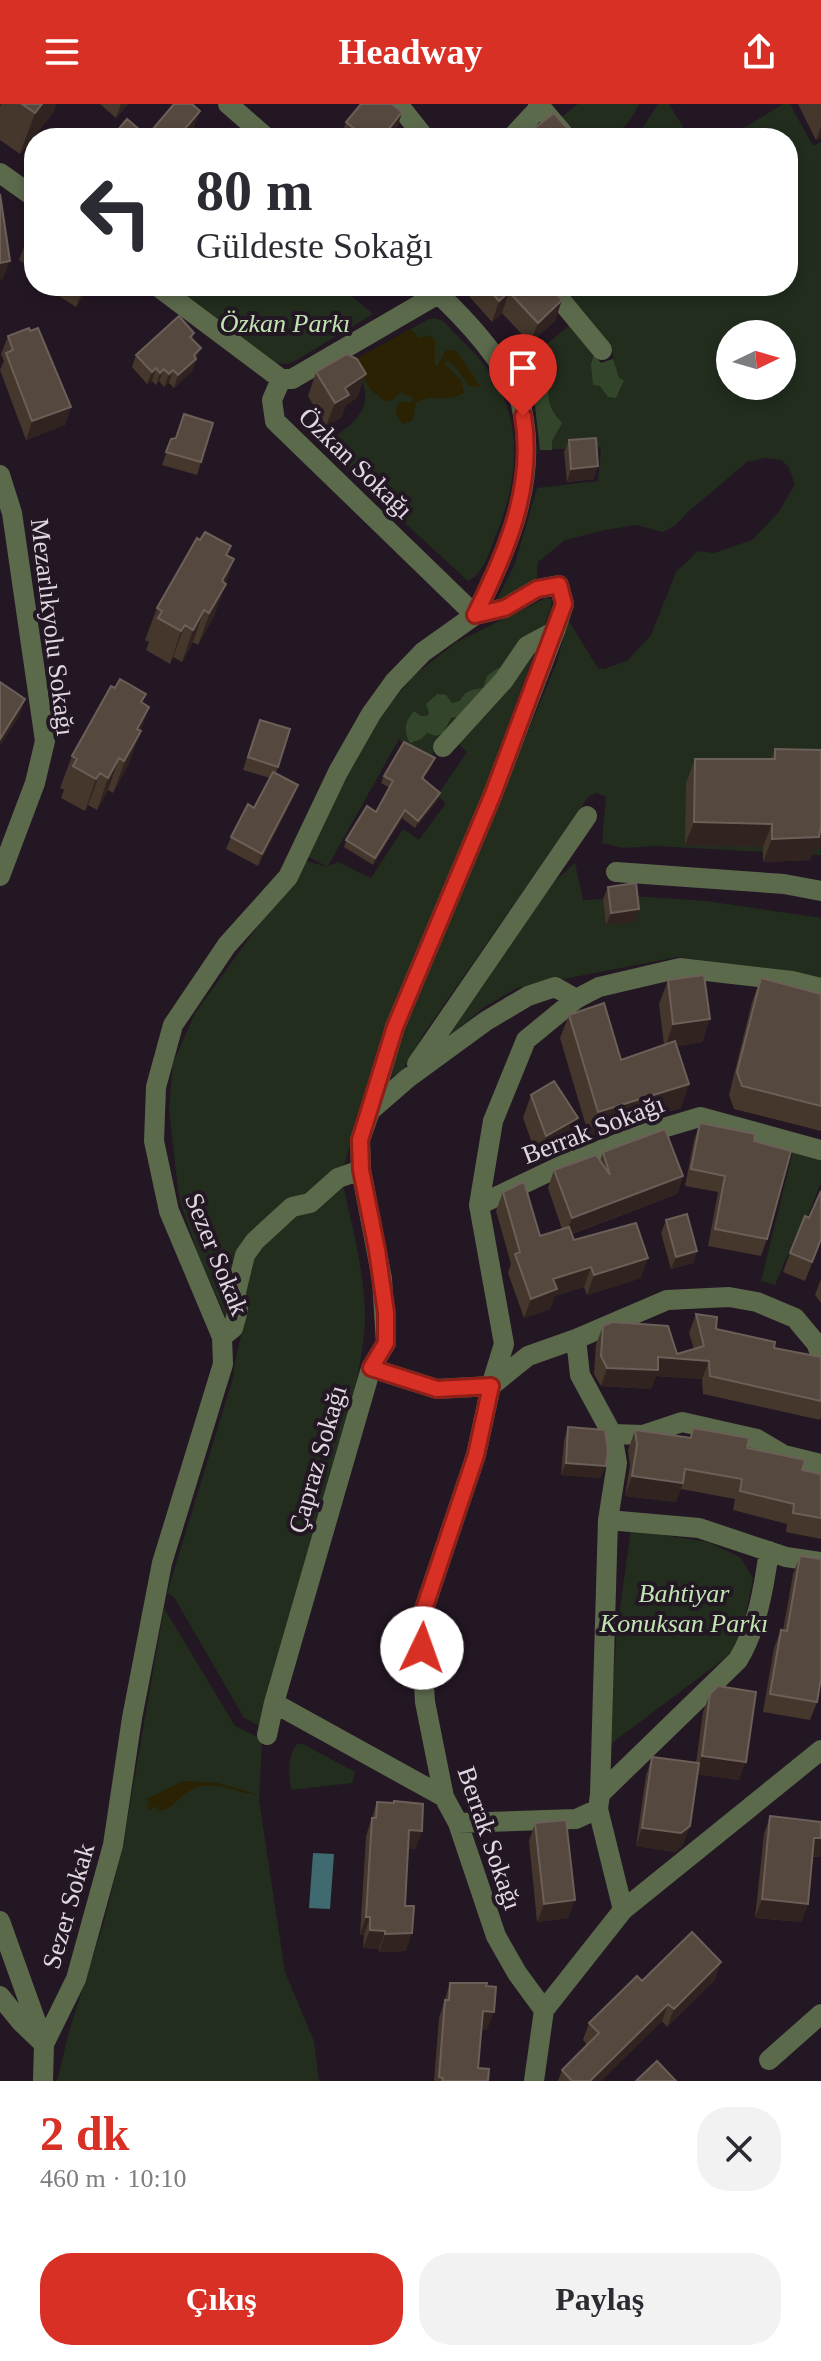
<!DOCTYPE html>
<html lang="tr">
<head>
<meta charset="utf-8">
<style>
  :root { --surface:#fff; --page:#f2f2f3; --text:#2b2b33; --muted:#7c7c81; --accent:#d93025 }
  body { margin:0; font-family:Georgia,serif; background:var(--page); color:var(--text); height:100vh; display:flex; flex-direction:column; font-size:30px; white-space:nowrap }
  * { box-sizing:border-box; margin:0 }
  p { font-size:26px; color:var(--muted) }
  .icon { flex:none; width:44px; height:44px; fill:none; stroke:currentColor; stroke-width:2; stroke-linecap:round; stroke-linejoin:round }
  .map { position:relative; height:1977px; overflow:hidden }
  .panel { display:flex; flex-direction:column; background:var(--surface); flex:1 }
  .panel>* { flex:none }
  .guide { position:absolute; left:24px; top:24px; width:774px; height:168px; border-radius:32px; box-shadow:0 4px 12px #0003; background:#fff; color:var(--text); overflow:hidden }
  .needle { width:52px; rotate:85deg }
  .controls { position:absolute; left:716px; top:216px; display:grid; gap:16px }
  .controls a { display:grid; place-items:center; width:80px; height:80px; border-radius:50%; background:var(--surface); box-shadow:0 4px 12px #0003; font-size:40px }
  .pin { position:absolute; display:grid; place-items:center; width:68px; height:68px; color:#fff; margin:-82px -34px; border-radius:50% 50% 50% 0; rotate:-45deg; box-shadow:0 0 8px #0007 }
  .pin .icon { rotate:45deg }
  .me { position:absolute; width:88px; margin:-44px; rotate:3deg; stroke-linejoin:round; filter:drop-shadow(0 0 6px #0008) }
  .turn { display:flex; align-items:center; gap:28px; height:168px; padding:0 40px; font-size:36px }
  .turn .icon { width:104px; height:104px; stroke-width:2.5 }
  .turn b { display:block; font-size:56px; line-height:68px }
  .round { display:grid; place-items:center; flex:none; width:84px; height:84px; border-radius:32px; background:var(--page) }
  .overview { display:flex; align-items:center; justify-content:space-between; height:136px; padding:0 40px }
  h1 { font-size:48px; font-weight:700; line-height:60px; color:var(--accent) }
  .action { display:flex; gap:16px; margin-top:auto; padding:16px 40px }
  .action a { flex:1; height:92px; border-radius:32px; background:var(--accent); color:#fff; font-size:32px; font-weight:700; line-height:92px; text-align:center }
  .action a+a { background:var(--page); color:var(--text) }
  header { display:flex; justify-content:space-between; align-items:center; height:104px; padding:0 40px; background:var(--accent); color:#fff; font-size:36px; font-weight:700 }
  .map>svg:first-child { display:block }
</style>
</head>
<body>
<header><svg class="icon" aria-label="menu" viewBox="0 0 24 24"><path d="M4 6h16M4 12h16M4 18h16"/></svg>Headway<svg class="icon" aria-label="share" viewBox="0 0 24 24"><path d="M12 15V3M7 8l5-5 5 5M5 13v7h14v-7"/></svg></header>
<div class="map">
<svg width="821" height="1977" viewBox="0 0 821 1977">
  <rect width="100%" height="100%" fill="#231724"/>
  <!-- green -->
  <path fill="#222d1e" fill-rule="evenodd" d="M578 0H639C634 10 625 26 614 31 600 39 570 24 559 15Z
    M658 0H669L690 34H636Z
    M783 0H790L813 42 821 38V751L656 742 623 744 602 739 606 693 597 689 589 692 425 928 401 969 391 973 403 928 557 558 568 516 598 564 604 565 628 556 651 531 676 468 698 447 714 449 752 436 778 409 795 380 788 362 781 356 765 354 747 358 688 408 675 422 663 428 636 421 605 426 565 436 538 458 537 474 519 484 505 496 498 494 515 459 537 384 598 377 601 343 540 346 533 284 521 261 570 221 600 259 613 255V248L558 182H788V34H727ZM730 230H782V282H730Z
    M169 182H340L373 210 295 257 288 260 276 259Z
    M435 214 443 217C457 232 473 246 485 262 525 313 519 374 496 431 490 447 484 469 468 477L321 342C358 317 382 302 351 258L427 216Z
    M546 494 552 495 551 504 486 681 386 924 344 1061 241 1141 228 1218 198 1150 179 1094 169 1005 173 959 195 909 291 776 302 756 328 763 305 751 351 661 381 612 412 573 455 539ZM449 630 467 648 437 692 446 699 419 736 403 725 371 774 338 758 328 762 399 635 428 656Z
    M575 759 583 796 603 795 607 821 632 792 706 797 821 814V874L678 853 517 884 483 904 444 937 549 782Z
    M793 1047 821 1054V1078L806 1117 821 1123V1138L797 1129 775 1181 761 1177Z
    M343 1080C352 1122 364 1167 365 1210 365 1235 360 1260 355 1285L265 1625 244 1614 174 1493 167 1489 233 1274C235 1253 241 1234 245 1214 247 1205 242 1198 242 1189 245 1139 305 1104 343 1080Z
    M631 1426 708 1438 740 1453 753 1474 743 1525 732 1549 608 1642 617 1525Z
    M164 1504 235 1622 262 1635 259 1696 285 1868 314 1937 319 1977H57L70 1924 104 1818 123 1741Z
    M301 1639 355 1668 352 1679 291 1686C289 1669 287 1656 296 1641Z"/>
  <!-- forest -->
  <path fill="#33462b" d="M594 251 601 259 613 255 619 274 624 276 616 294 608 293 600 282 593 281 591 260Z
    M528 255 535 259 538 265 547 266 552 274C545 294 548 303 562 319L552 337V346H540L533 284 521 261Z
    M498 564 511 566 462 612 451 614 443 629 436 632 427 629 421 635 410 639C403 627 405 617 414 607L421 612H427L429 609 426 600 437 590 446 591 452 599 460 597C464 587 473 585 483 584L487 572Z"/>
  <!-- sand -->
  <path fill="#2a2202" d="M410 225 420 234 431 231 435 237V261H438L445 247 456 246 480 282 470 283 454 261 447 257 444 259 461 276 464 288C449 301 435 287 416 299L412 317 403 320 396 310V303L402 297 411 299 413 294 400 288 393 296 385 297 372 287 351 258Z
    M183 1677 218 1679 259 1691C237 1690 214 1675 193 1685 177 1692 176 1706 155 1707L159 1703 158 1702 149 1706 147 1703 150 1699 147 1695Z"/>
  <!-- water -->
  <path fill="#3e6a70" d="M313 1749 334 1750 330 1805 309 1804Z"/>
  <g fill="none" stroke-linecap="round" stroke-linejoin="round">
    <!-- minor -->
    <path stroke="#5c6a4c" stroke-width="20" d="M228 0 267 34
      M398 0 425 34
      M538 0 567 34
      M511 34 540 3
      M0 69 34 93
      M157 182 281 275 272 296 275 317 475 511
      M430 182C464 213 499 250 518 292 522 299 522 308 524 316 535 385 505 451 475 511
      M549 182 602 246
      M281 275H292L438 190
      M0 371 12 409 45 637 35 679 0 772
      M443 643 504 576 527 542 555 527
      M616 768 784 780 821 787
      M821 884 792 877 680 864 599 883 576 895 526 936 493 1017 479 1101 569 1058 643 1030 700 1013 821 1046
      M417 960 587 712
      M479 1101 504 1240 491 1282 476 1351 420 1517 425 1598 444 1693 458 1719 496 1832 517 1869 544 1906
      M222 1233 233 1224 238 1206 236 1188 245 1151 255 1137 292 1103 310 1099 338 1074 361 1066
      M576 1235 580 1271 612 1330 617 1359 608 1416
      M371 1264 437 1285 491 1282 528 1252 576 1235 667 1196 729 1193 757 1198 795 1214 816 1239 821 1252
      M612 1330 643 1331 682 1318 757 1335 784 1351 821 1360
      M274 1599 444 1693
      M267 1631 274 1599 371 1264 386 1239 382 1175 361 1066 360 1036 370 1007 408 974 486 917 528 892 555 883 576 895
      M600 1690 608 1416 699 1424 786 1453 821 1458
      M458 1719 576 1715 598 1705
      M623 1806 598 1705 600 1690 738 1556C757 1525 764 1483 769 1447
      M0 1817 44 1940 43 1977
      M0 1892 21 1918 41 1937
      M44 1940 76 1875 113 1741 132 1614 162 1459 223 1260 222 1233 169 1107 154 1037 156 983 173 921 227 841 288 773 338 668 371 610 394 578 423 548 475 511 505 504 537 485 559 481 564 500 555 527 493 690 395 923 370 1007
      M769 1956 821 1910
      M534 1977 544 1906 623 1806 821 1646"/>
  </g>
  <!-- wall -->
  <path fill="#45372b" d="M1 0H56L53 9 20 50 0 36V3Z
    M100 0H128L116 14Z
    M798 0H821V33L816 36Z
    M402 8 398 21 387 34H346L342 30 346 18Z
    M34 125V166L19 156 26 138Z
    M58 182H90L76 203 59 192 61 184Z
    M460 182H549L555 217 530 239 502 209 492 218Z
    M194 229 192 235 201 244 192 267 174 284 169 279 164 283 159 277 156 281 152 277 147 280 132 263 136 251Z
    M8 232 71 303 65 321 26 336 0 266 4 257 1 250Z
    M316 268 357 294 346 301 341 314 326 322 308 292Z
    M171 335 201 358 197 371 162 361Z
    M569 336 594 375 567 378 564 348Z
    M200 436 231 442 227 451 234 455 214 512 198 541 193 538 182 558 173 553 170 560 146 546 149 538 145 536 157 504Z
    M115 584 146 590 142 599 149 603 129 659 113 689 108 686 97 706 88 701 85 707 61 694 64 686 60 684 72 652Z
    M255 628 278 663 276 669 298 681 293 694 258 762 226 745 231 733 254 704 270 674 243 666Z
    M775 645 814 745 810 756 763 758V743L685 741 686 679 695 655H771Z
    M432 661 423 675 438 696 415 724 402 714 373 761 344 743 346 736 376 708 390 684 381 679 384 672Z
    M608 783 635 818 606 821 603 795Z
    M761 874 821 890V1027L734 1005 729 991 752 898Z
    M668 876 710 915 702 938 677 942 681 1004 589 1032 560 934 569 911 621 956 664 941 659 900Z
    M531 991 570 1038 538 1055 523 1014Z
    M700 1019 767 1135 761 1152 708 1142 718 1088 685 1082 694 1036Z
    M603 1048 683 1072 677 1090 572 1130 574 1136 641 1174 587 1191 584 1183 555 1192 550 1205 524 1214 508 1169 511 1160 496 1107 503 1088 540 1132 562 1125 548 1084 554 1066 600 1057Z
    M809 1114 821 1137 805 1177 783 1168 790 1149Z
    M666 1116 697 1147 693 1159 671 1165 661 1129Z
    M821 1175V1199L815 1191Z
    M696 1210 716 1225 774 1244 821 1253V1313L820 1316 703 1290 702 1275 656 1272 651 1285 601 1282 594 1270 596 1240 603 1222 677 1250 694 1245 689 1229Z
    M568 1323 601 1374 561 1371 564 1336Z
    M693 1324 802 1366 821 1370V1435L786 1428 787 1420 733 1406 735 1395 681 1385 676 1398 625 1392 630 1361 628 1346 635 1326 690 1334Z
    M800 1452 817 1598 810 1616 763 1608 774 1544 781 1526H783L793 1470Z
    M710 1590 739 1676 697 1670 683 1741 675 1748 636 1742 646 1671 652 1653 696 1659 703 1608Z
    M377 1698 422 1727 415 1745H408L405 1802 406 1847 379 1848V1845L363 1844 364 1831H360L366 1732Z
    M770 1712 821 1718V1753H813L808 1800 801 1818 755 1814 764 1730Z
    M535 1719 568 1814 537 1818 529 1737Z
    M715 1876 667 1923 662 1917 601 1977H558L562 1966 587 1941 583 1936 589 1919 642 1877Z
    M450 1879 487 1926 481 1925 478 1964 488 1977H434L439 1914Z"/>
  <!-- shaded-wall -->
  <path fill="#302320" d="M42 0H56L53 9 20 50 35 9Z
    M121 0H128L116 14Z
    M200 7 190 34H177Z
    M402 8 398 21 387 34H382Z
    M821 22V33L816 36Z
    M10 157 3 175 0 176V159Z
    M84 182H90L76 203 83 185Z
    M509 188 502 209 492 218 499 197Z
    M562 196 555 217 530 239 538 219Z
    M201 244 192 267 174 284 178 271 194 251Z
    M156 264 152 277 147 280 152 268Z
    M164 265 159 277 156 281 160 269Z
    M173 266 169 279 164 283 169 270Z
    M366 270 357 294 346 301 341 314 326 322 335 299 345 284Z
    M71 303 65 321 26 336 32 317Z
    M598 362 594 375 567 378 571 365Z
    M234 455 214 512 198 541 222 477Z
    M204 506 193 538 182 558 193 526Z
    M185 521 173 553 170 560 181 527Z
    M25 595 19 613 0 642V635Z
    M149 603 129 659 113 689 137 625Z
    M119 654 108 686 97 706 108 674Z
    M100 669 88 701 85 707 96 675Z
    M298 681 293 694 258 762 262 750Z
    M440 689 438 696 415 724 418 717Z
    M405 706 402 714 373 761 375 754Z
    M694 718 772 720 763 743 685 741Z
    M821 722V745H814L810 756 763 758 772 735Z
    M639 805 635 818 606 821 611 809Z
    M710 915 702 938 665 944 673 920Z
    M689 980 681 1004 589 1032 598 1008Z
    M578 1014 570 1038 538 1055 546 1032Z
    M683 1072 677 1090 565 1132 572 1114Z
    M697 1147 693 1159 671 1165 676 1153Z
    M648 1154 641 1174 587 1191 594 1171Z
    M591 1163 584 1183 555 1192 550 1205 524 1214 531 1195 553 1175Z
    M658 1253 709 1257 702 1275 656 1272 651 1285 601 1282 607 1264Z
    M566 1359 606 1362 601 1374 561 1371Z
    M632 1372 683 1379 676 1398 625 1392Z
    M702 1652 746 1658 739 1676 695 1670Z
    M690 1722 683 1741 675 1748 636 1742 642 1724Z
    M409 1726 422 1727 415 1745H402Z
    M814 1734H821V1753L808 1752Z
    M762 1795 808 1800 801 1818 755 1814Z
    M575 1796 568 1814 537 1818 544 1800Z
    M366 1813H370L364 1831H360Z
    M370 1826 385 1827 379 1845 363 1844Z
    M412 1829 406 1847 379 1848 385 1830Z
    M721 1858 715 1876 667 1923 674 1905Z
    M668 1900 662 1917 601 1977H590Z
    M483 1907 494 1908 487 1926 476 1925Z"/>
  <!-- building -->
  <path fill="#55483e" stroke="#6b5f58" stroke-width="2" d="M22 0H42L35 9Z
    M174 0H192L200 7 177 34H111L127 15 147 32Z
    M361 0H392L402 8 382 34H366L346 18Z
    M554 9 565 22 571 26 579 25 586 34H529L534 31 531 27Z
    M0 90 10 157 0 159Z
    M34 125V143L26 138Z
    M486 182H549L562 196 538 219 509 188 499 197Z
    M179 212 194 229 190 233 201 244 194 251 196 255 178 271 173 266 169 270 164 265 160 269 156 264 152 268 136 251Z
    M29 224 30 227 38 224 71 303 32 317 6 249 13 246 8 232Z
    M347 250 357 255 366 270 345 284 349 291 335 299 316 268Z
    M184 310 213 319 201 358 166 348 171 335 176 334Z
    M596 334 598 362 571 365 569 336Z
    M205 428 231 442 226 451 234 455 222 477 226 480 209 509 204 506 193 526 185 521 181 527 158 514 162 507 157 504 197 434 200 436Z
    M120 575 146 590 141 598 149 603 137 625 141 627 124 657 119 654 108 674 100 669 96 675 73 662 77 655 72 652 111 582 115 584Z
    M0 578 25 595 0 635Z
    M260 616 290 625 278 663 248 653Z
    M404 638 435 654 422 674 440 689 418 717 405 706 375 754 346 736 367 702 376 708 393 677 384 672Z
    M775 645 821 646V722L819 733 772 735V720L694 718 695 655H775Z
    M273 668 298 681 262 750 231 733 248 700 254 704Z
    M636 779 639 805 611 809 608 783Z
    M704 871 710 915 673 920 668 876Z
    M761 874 821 890V1002L742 982 737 968Z
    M604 899 621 956 675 937 689 980 598 1008 569 911Z
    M554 977 578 1014 546 1032 531 991Z
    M700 1019 755 1030 754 1037 791 1047 767 1135 715 1125 725 1072 691 1065Z
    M665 1025 683 1072 572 1114 554 1066 596 1051 610 1071 603 1048Z
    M524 1078 540 1132 569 1123 574 1136 636 1119 648 1154 594 1171 591 1163 553 1175 557 1185 531 1195 515 1150 520 1148 503 1088Z
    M821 1087V1135L812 1158 790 1149 805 1112 809 1114Z
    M687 1110 697 1147 676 1153 666 1116Z
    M696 1210 717 1213 716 1225 775 1238 774 1244 821 1253V1297L710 1272 709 1257 658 1253V1266L607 1264 601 1252 603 1222 612 1218 668 1222 677 1250 704 1242Z
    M568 1323 605 1326 608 1347 606 1362 566 1359Z
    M693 1324 749 1334 747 1344 805 1356 802 1366 821 1370V1414L793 1409 794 1400 740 1387 742 1375 685 1365 683 1379 632 1372 637 1341 635 1326 691 1334Z
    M800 1452 821 1455V1574L817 1598 770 1590 781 1526 787 1527Z
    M718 1582 756 1588 746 1658 702 1652 710 1590Z
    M652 1653 699 1659 690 1722 681 1729 642 1724Z
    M394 1697 423 1700 422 1727 409 1726 405 1802H414L412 1829 385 1830V1827L370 1826V1813H366L372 1714H376L377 1698 394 1699Z
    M770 1712 821 1718V1734H814L808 1800 762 1795Z
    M566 1716 575 1796 544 1800 535 1719Z
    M692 1828 721 1858 674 1905 668 1900 590 1977H572L562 1966 599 1929 589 1919 637 1872 642 1877Z
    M450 1879H487L486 1882 496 1883 494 1908 483 1907 478 1964 489 1965 488 1977H442L443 1974 439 1973 445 1896H449Z
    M657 1957 676 1977H636Z"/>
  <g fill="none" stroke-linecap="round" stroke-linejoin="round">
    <!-- route casing -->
    <g stroke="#8d1f18" stroke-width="20">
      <path id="route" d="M422 1544 420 1517 476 1351 491 1282 437 1285 371 1264 386 1239V1209L377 1146 361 1066 360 1036 395 923 493 690 564 500 559 481 537 485 505 504 475 511C506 449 535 383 523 312"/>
    </g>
    <!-- route -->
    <use href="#route" stroke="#d93025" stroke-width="14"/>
  </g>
  <g text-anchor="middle" stroke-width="8" stroke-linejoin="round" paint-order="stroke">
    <!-- park labels -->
    <g font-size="26" font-style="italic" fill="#c0e4b1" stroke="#231724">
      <text x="285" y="228">Özkan Parkı</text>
      <text x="684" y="1498">Bahtiyar<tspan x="684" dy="30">Konuksan Parkı</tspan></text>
    </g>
    <!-- street labels -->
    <g font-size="26" fill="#e0d8e1" stroke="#231724">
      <text transform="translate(356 359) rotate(44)" y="9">Özkan Sokağı</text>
      <text transform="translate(53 523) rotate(83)" y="9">Mezarlıkyolu Sokağı</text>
      <text transform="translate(593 1025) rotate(-21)" y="9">Berrak Sokağı</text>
      <text transform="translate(217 1150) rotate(68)" y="9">Sezer Sokak</text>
      <text transform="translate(317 1355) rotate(-74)" y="9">Çapraz Sokağı</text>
      <text transform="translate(490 1734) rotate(71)" y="9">Berrak Sokağı</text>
      <text transform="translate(68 1802) rotate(-74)" y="9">Sezer Sokak</text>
    </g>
  </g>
</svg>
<div class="controls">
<a><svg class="needle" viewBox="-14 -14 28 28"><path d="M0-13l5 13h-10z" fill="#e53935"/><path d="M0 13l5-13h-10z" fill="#7c7c81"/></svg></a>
</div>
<div class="pin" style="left:523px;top:312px;background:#d93025"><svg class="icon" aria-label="arrive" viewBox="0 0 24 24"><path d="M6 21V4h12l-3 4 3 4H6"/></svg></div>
<svg class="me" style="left:422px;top:1544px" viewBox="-20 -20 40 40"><circle r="19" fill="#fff"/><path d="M0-13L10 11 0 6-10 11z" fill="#d93025"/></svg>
<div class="guide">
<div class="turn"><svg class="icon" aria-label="left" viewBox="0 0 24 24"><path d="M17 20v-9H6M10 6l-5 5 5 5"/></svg><div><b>80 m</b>Güldeste Sokağı</div></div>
</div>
</div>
<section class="panel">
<div class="overview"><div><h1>2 dk</h1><p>460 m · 10:10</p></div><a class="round"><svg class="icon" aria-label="close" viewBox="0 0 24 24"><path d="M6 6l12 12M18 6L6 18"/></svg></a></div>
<div class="action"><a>Çıkış</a><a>Paylaş</a></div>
</section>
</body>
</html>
